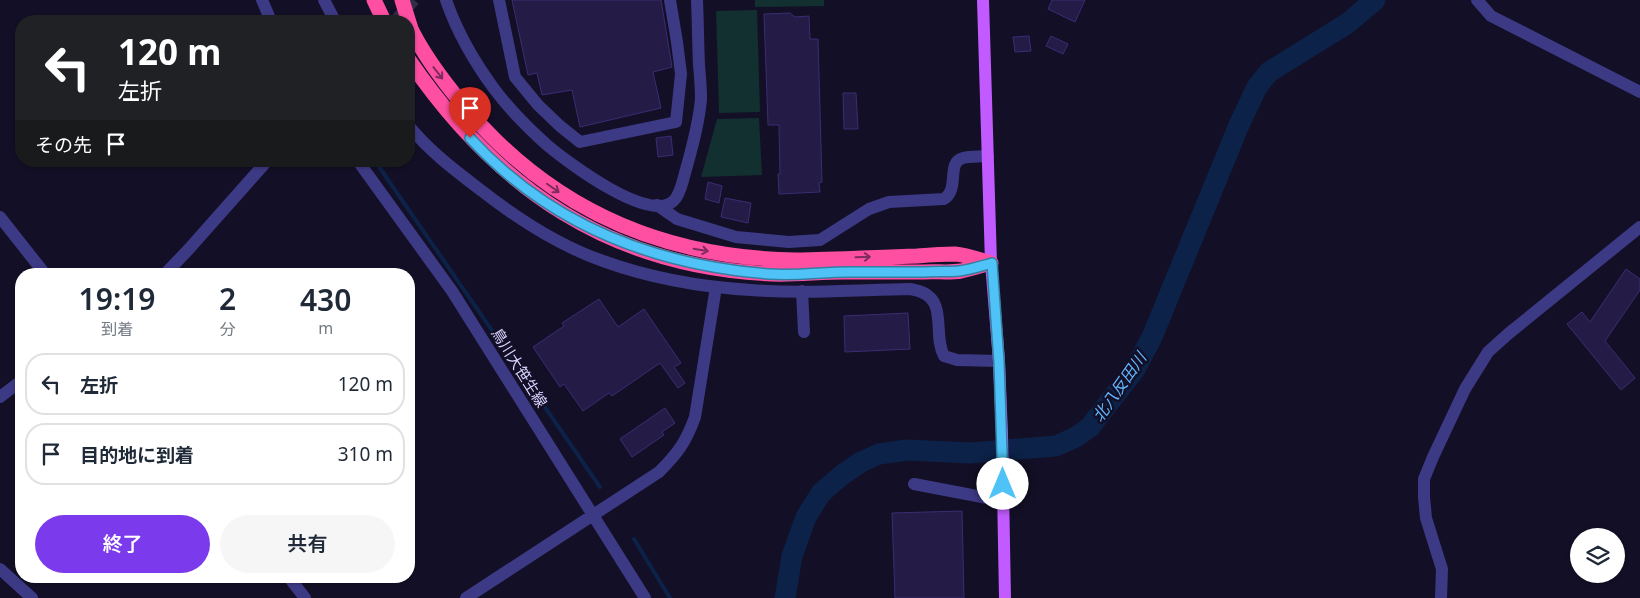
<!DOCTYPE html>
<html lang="ja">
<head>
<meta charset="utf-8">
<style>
  :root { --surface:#fff; --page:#f6f6f7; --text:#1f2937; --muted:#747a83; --line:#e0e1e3; --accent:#7c3aed }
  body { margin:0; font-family:"Noto Sans","Noto Sans JP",sans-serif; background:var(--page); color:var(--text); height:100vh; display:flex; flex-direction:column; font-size:19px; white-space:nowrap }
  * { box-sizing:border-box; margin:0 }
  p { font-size:16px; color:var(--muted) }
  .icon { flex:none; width:28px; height:28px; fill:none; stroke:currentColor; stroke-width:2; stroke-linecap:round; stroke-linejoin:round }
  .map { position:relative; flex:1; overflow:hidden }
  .details { position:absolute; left:15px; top:268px; width:400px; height:315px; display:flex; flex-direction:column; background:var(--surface); border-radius:20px; box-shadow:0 1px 4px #0004 }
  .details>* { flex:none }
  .banner { position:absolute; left:15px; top:15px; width:400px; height:152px; border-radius:20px; box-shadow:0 1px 4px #0004; background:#202124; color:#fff; overflow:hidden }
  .buttons { position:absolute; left:1570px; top:528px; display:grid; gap:10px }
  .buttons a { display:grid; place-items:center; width:55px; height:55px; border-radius:50%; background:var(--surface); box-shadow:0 1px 4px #0004; font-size:25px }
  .pin { position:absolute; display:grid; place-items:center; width:42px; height:42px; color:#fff; margin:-51px -21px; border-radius:50% 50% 50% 0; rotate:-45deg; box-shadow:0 0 5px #0007 }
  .pin .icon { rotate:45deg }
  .me { position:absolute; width:55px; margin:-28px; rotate:0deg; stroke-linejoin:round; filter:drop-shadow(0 0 4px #0008) }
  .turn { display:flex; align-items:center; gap:18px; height:105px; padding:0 20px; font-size:22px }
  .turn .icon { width:65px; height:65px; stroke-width:2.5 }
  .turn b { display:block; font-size:35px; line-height:42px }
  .then { display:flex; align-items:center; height:48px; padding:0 20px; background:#0003; gap:10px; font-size:19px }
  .eta { display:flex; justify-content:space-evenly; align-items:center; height:85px; text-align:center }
  .eta b { font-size:30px; font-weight:600; line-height:35px }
  .primary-button { display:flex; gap:10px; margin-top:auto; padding:10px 20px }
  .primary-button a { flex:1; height:58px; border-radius:30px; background:var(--accent); color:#fff; font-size:20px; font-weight:600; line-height:58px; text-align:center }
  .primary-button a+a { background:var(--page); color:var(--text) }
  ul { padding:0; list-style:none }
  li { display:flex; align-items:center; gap:15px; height:62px; margin:0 10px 8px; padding:0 10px; border:2px solid var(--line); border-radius:20px }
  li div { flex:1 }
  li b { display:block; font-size:19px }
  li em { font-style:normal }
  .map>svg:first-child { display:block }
</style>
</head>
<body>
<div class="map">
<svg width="1640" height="598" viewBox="0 0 1640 598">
  <rect width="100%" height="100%" fill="#130f26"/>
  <!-- green -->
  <path fill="#12302f" d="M755 0H824V6L755 7Z
    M757 10 760 112 719 113 716 11Z
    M759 118 762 175 701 177 717 119Z"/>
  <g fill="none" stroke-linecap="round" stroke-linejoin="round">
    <!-- stream -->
    <path stroke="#0c2248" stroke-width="4" d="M375 161 600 487
      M634 539 670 598"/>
    <!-- river -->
    <path stroke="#0c2248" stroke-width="21" d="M785 598 792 556 806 517 821 493 842 475 861 462 879 454 907 450 970 453 1056 446 1076 437 1090 427 1135 369 1152 337 1239 125 1257 87 1269 72 1348 23 1375 0"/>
  </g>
  <!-- building -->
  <path fill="#241b47" stroke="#3b2d73" d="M512 0H661L672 67 653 72 661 108 580 127 572 90 542 95 537 73 528 75Z
    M1052 0H1085L1075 22 1048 9Z
    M790 13 795 17 809 16 810 39H818L822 182 819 183 820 192 779 194 778 174H780L779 125H768L764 14Z
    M1029 36 1031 51 1015 52 1013 37Z
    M1051 36 1068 44 1063 54 1046 46Z
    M843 93H856L858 129H844Z
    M671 136 673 155 658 157 656 138Z
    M708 182 722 186 719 203 705 199Z
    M725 198 751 203 748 223 721 217Z
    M1626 269 1640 279V290L1605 341 1635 378 1621 390 1567 324 1582 312 1590 322Z
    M599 299 618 327 644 309 681 363 674 367 685 383 678 388 660 363 612 396 609 393 583 411 564 384 560 387 533 347 564 326 562 323Z
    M908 313 910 349 845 352 844 316Z
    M665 408 675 423 662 432 664 435 632 457 620 439Z
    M962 511 964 598H895L892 513Z"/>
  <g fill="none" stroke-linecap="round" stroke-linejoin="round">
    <!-- minor-tunnel -->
    <path stroke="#312d47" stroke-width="12" stroke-dasharray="12 6" stroke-linecap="butt" d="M395 21 414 0"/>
    <!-- minor -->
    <path stroke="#3d3a85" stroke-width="12" d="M262 0 271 21
      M324 0 335 21
      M446 0C457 32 475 63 495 90 510 110 528 128 547 145 566 161 655 229 676 198 682 189 684 175 687 166 693 144 699 122 701 99 701 88 700 76 699 65 698 43 698 22 697 0
      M499 0 515 77 538 105 560 126 580 142 676 122 681 74 677 42 670 0
      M1477 0 1491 16 1640 92
      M409 126C429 151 457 172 482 191 518 219 560 246 603 261 650 278 701 287 751 290 804 294 857 290 910 289 952 295 931 332 944 356L957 360 999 361
      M358 161 452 291 645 598
      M657 205 677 219 736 237 789 242 820 240 869 209 889 202 944 199C960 189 946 162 963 158 971 156 980 157 988 156
      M0 217 45 274
      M165 274 188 250 267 161
      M802 291 804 332
      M0 397 21 381
      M914 484 1003 501
      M0 569 32 598
      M288 576 305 598
      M466 598 659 472C678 453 686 442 695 417L716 287
      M1441 598 1442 569 1426 518 1424 497V479L1433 457 1465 389 1488 352 1508 334 1640 227"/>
    <!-- major -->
    <path stroke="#c25bff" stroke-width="12" d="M983 0 991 263 999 361 1002 435 1005 598"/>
    <!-- highway -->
    <path stroke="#ff4fa3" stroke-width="15" d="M374 0 384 21
      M402 0 412 32
      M409 25C423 55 443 81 464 106 550 209 662 258 796 260 836 260 877 257 917 256 929 255 942 254 955 254 967 255 980 260 991 263
      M409 60C498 190 611 267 772 274 796 275 819 272 843 272 870 272 896 272 923 272 935 271 949 273 961 271 970 269 980 266 990 263"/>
  </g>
  <!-- one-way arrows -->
  <defs><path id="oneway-shaft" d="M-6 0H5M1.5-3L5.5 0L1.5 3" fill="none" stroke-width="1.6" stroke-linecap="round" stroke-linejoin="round" transform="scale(1.25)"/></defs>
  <g stroke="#7d2c5e">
    <use href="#oneway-shaft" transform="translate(438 73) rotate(52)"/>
    <use href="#oneway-shaft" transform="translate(553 188) rotate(35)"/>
    <use href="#oneway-shaft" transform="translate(701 250) rotate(10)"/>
    <use href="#oneway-shaft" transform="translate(863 257) rotate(-2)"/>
  </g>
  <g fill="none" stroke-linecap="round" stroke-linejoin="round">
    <!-- route casing -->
    <g stroke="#337fa1" stroke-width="12">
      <path id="route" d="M470 138C550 225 653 265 769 274 796 276 822 272 849 272 874 272 899 272 924 272 936 271 947 272 959 271 969 270 981 266 992 263L999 362 1003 484"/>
    </g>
    <!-- route -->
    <use href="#route" stroke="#4fc3f7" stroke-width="9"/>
  </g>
  <g text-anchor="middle" stroke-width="5" stroke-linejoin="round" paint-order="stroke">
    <!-- street labels -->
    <g font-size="15" fill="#d9d4ff" stroke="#130f26">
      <text transform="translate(519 368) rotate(58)" y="5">鳥川大笹生線</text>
    </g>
    <!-- water labels -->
    <g font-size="16" font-style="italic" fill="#62b6ff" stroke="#130f26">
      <text transform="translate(1119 387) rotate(-55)" y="6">北八反田川</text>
    </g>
  </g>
</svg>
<div class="buttons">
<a><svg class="icon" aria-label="layers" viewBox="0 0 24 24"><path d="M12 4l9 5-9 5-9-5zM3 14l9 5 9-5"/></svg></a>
</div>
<div class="pin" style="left:470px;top:138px;background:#d93025"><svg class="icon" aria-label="arrive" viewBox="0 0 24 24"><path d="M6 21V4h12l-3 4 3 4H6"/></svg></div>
<svg class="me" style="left:1003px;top:484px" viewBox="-20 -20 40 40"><circle r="19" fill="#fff"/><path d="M0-13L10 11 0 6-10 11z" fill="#4fc3f7"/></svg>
<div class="banner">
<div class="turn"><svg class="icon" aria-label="left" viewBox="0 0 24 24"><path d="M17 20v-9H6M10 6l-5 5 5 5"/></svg><div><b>120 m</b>左折</div></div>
<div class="then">その先<svg class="icon" aria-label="arrive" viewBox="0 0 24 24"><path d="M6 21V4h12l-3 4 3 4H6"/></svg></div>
</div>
<section class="details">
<div class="eta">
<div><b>19:19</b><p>到着</p></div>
<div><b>2</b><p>分</p></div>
<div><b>430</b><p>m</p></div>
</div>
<ul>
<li><svg class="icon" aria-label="left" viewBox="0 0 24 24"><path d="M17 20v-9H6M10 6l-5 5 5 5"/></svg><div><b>左折</b></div><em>120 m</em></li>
<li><svg class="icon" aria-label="arrive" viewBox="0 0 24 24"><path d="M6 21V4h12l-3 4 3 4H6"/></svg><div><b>目的地に到着</b></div><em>310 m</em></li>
</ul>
<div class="primary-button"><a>終了</a><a>共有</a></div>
</section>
</div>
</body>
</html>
